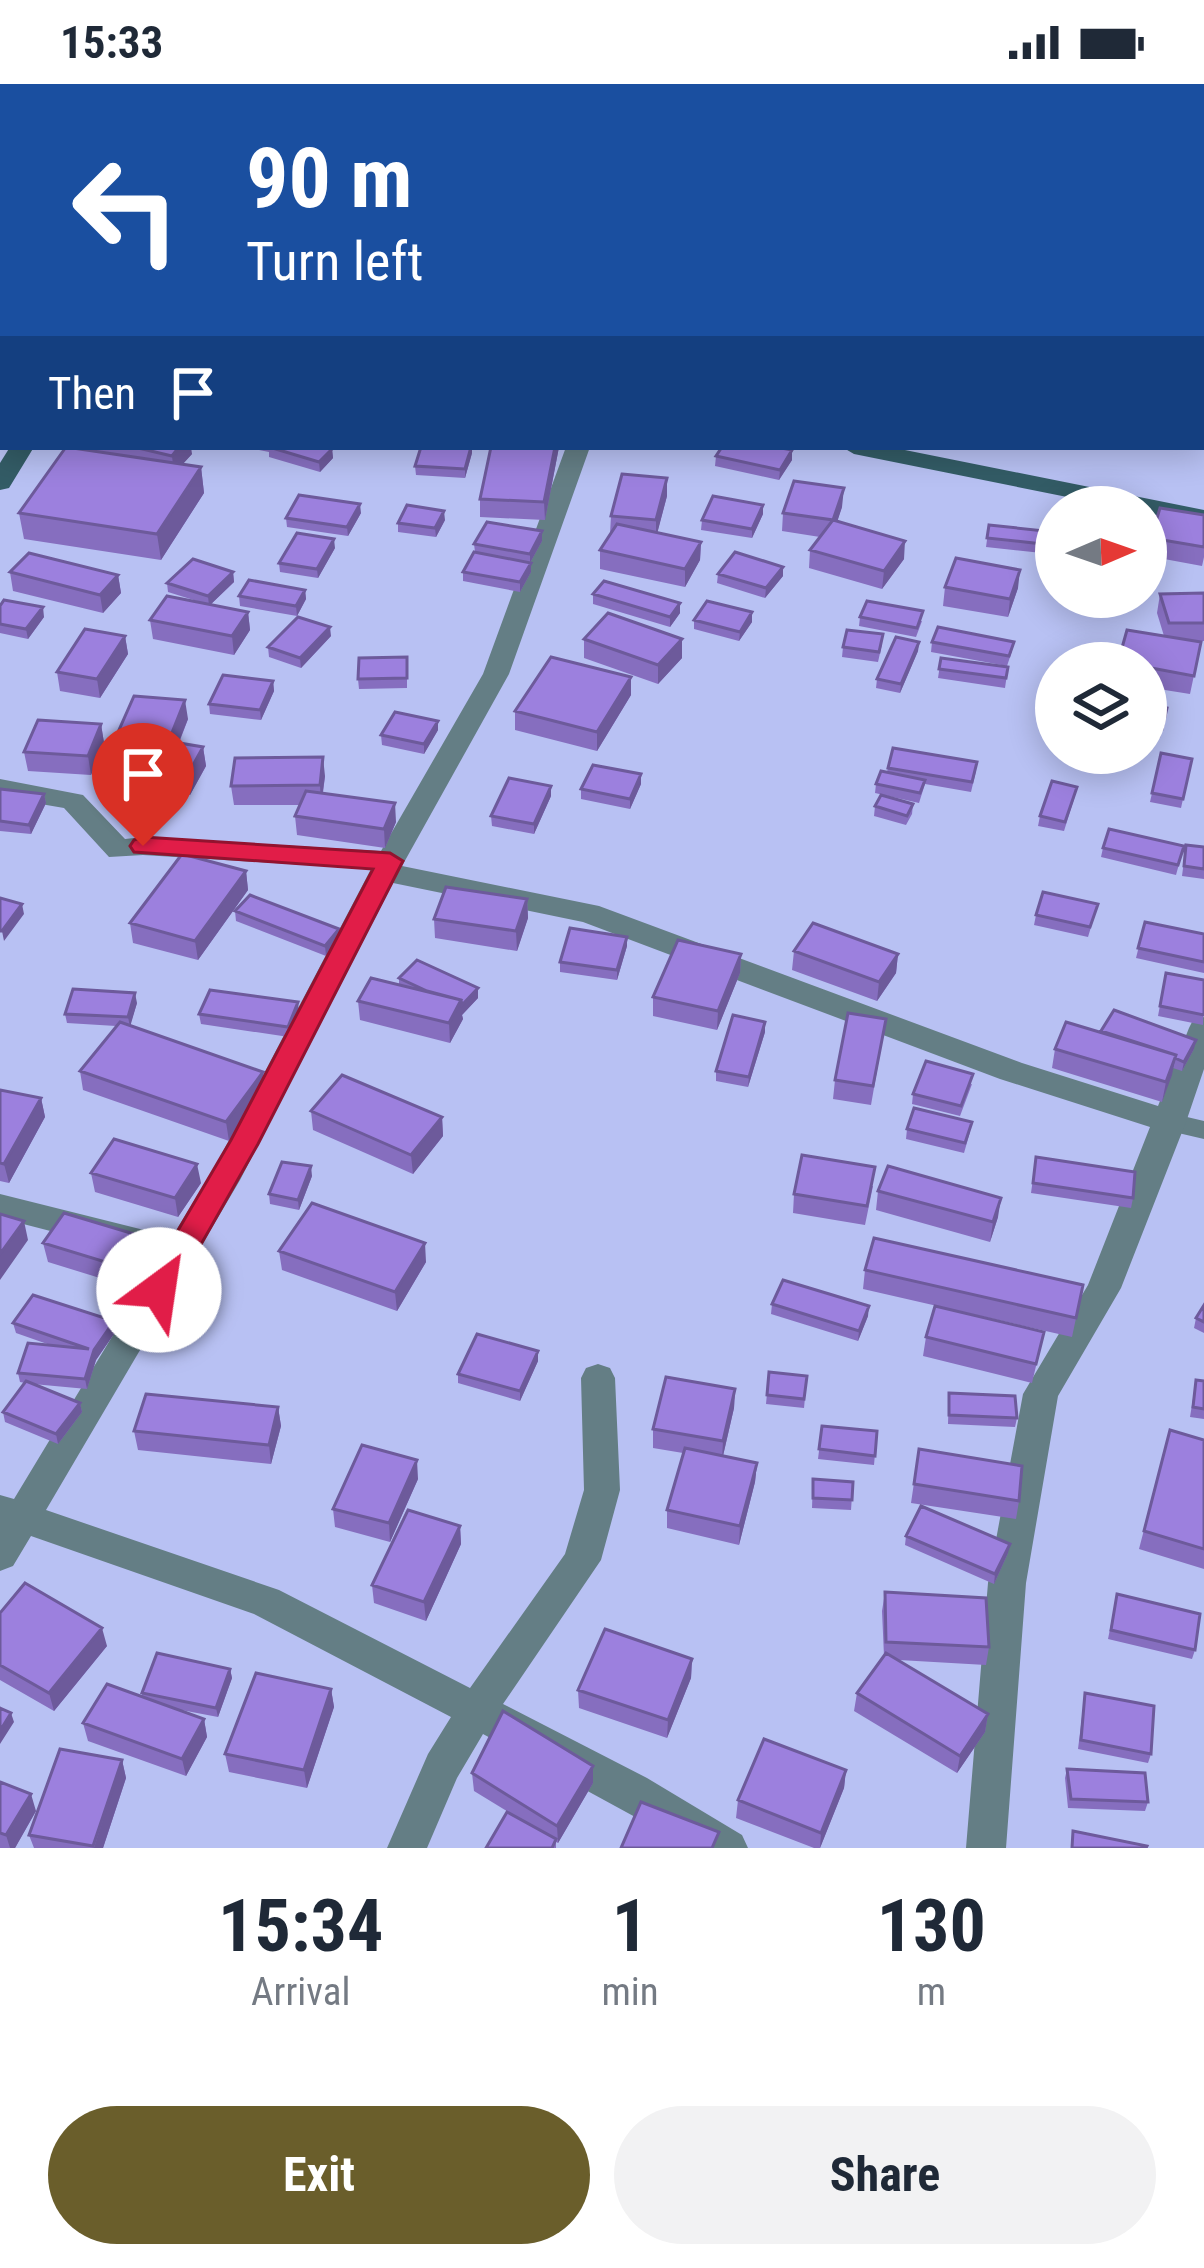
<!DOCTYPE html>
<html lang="en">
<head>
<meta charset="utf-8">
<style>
  :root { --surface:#fff; --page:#f2f2f3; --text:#1f2937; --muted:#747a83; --accent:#6a5e2b }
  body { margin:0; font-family:"Roboto Condensed",sans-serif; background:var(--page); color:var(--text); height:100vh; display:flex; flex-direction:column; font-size:45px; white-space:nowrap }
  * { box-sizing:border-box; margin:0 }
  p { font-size:39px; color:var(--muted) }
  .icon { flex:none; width:66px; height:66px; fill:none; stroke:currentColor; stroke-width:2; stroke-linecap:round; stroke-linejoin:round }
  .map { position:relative; height:1764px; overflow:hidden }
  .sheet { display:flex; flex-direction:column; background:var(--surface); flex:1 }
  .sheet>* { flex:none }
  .top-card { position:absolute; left:0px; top:0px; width:1206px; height:366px; box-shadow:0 6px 30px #0003; background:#1a4fa0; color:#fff; overflow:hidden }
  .needle { width:78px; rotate:88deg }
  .buttons { position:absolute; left:1035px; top:402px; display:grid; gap:24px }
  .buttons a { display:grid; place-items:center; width:132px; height:132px; border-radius:50%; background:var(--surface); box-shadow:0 6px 30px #0003; font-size:60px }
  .pin { position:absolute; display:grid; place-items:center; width:102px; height:102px; color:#fff; margin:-123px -51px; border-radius:50% 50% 50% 0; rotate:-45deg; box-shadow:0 0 12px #0007 }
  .pin .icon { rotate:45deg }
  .me { position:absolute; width:132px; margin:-66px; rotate:31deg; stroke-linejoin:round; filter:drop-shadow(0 0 9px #0008) }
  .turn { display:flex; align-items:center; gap:42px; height:252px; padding:0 48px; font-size:54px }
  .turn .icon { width:156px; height:156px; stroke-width:2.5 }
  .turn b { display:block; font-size:84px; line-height:102px }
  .then { display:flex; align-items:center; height:114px; padding:0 48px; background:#0003; gap:24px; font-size:45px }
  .eta { display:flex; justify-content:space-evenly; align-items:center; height:204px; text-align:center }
  .eta b { font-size:72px; font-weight:700; line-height:84px }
  .action { display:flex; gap:24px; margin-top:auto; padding:24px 48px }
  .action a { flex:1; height:138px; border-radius:72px; background:var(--accent); color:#fff; font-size:48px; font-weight:700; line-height:138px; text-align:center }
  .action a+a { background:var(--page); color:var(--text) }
  .status { display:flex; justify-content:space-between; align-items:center; height:84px; padding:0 60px; background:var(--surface); direction:ltr }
  .status svg { height:33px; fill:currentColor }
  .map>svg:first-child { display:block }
</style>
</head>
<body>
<div class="status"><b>15:33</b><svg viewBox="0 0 49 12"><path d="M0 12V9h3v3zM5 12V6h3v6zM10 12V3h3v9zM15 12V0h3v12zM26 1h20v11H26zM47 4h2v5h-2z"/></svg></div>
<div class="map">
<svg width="1204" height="1764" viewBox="0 0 1204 1764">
  <rect width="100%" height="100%" fill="#b8c1f3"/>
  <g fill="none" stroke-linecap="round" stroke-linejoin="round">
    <!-- lane -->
    <path fill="#647e85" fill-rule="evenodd" d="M1170 1029 1204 1037V1055L1161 1045 1157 1038 1161 1031Z"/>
    <!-- street -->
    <path fill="#647e85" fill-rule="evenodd" d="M725 0H745V3H725Z
      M1203 113H1204V126H1203Z
      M1203 186 1204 187V203L1203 202Z
      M566 363H590L509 590 402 782 599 822 1022 979 1158 1022 1189 944 1193 936 1204 933V985L1186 1038 1121 1204 1058 1312 1026 1499 1006 1764H966L988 1499 1023 1310 1088 1201 1150 1043 1000 995 583 838 393 799 240 1096 46 1426 279 1506 470 1604 565 1470 584 1406 581 1294 586 1284 598 1280 610 1284 615 1294 620 1406 601 1476 503 1620 647 1694 742 1751 748 1764H692L483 1650 457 1694 427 1764H387L428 1670 451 1633 254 1530 31 1452 13 1482 0 1487V1411L14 1415 159 1175 0 1134V1110L172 1153 216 1081 371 785 143 771 109 773 64 724 0 713V695L83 711 125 755 143 753 381 767 483 590Z"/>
    <!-- secondary -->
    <path fill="#335c66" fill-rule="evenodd" d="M240 0H260L238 3Z
      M0 223 3 224V238L0 237Z
      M10 363H34L9 404 0 406V379Z
      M842 363H890L1204 426V440L1146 429V423H1117L854 370Z"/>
  </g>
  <!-- wall -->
  <path fill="#866ebf" d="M312 0H392L390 3H312Z
    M665 0H713L731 3H666Z
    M777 0H833V3H776Z
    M1120 0H1174L1175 3H1121Z
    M1196 0H1204V38L1203 3H1197Z
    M63 363H179L192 370 182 380 201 383 204 409 161 476 24 455 19 429 65 364Z
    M244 363H326L332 365 333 374 320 388 269 373V368Z
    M491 363H559L545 436 480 433V415Z
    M792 366V376L779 396 715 382 716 372Z
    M472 369 465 394 416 391 415 382Z
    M667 394V412L657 449 701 458 700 476 685 503 600 485V466L610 450 611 432Z
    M763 421V430L752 454 701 446 702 436Z
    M842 423 837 437 904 475 882 505 809 484 810 466 820 453 782 447 783 429Z
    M361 429 348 452 287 443 286 434Z
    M1204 431V473L1202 482 1148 472 1151 454Z
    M445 436 436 453 398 448V439Z
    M989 441 1045 447 1042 469 986 463Z
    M542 447V457L530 479 531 488 520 508 463 497V488L475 468 474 460Z
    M335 464 318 494 280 488 279 479Z
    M10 488 118 491 121 509 103 529 13 507Z
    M233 488 234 498 210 521 248 528 250 546 234 571 153 555 150 536 200 518 168 508 167 499Z
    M718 490 783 492 765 514 717 499Z
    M945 503 1018 504 1008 533 943 522Z
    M305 506 306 515 297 532 240 522 239 512Z
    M1204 509V557H1194L1201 558 1190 610 1146 603V579L1164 552 1157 529 1160 510Z
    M593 510 680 529 670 543 593 520Z
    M0 522 44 533 28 555 0 549Z
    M860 533 922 537 916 553 859 542Z
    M694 536 752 538 739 557 694 545Z
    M125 552 128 570 100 614 60 607 57 588Z
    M331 552 301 584 269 573 268 563Z
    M584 555 682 574 658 600 584 574Z
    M919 558 918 567 900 609 876 604 877 595Z
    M932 558 1012 567 1007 582 931 568Z
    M882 560 878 578 842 573 843 563Z
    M407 573V604L359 605 358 595Z
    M941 574 1008 583 1005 604 938 594Z
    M273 597 274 607 261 636 210 630 209 620Z
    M631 611 597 667 515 646V627Z
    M1146 621 1167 624 1160 654 1146 652Z
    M188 635 179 659 203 663 206 682 190 711 124 701 121 682 130 666 122 665 119 646Z
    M101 640 104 659 91 691 28 687 24 668Z
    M438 646 424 670 382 661 381 651Z
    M1161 669 1192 675 1181 724 1150 718Z
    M888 684 976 687 971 708 925 700 919 719 875 709 876 700 887 688Z
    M325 692 323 709 396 738 385 764 297 751 295 732 300 721H234L231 702Z
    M641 700 630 725 581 715V705Z
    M0 705 44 710 46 719 31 750 0 747Z
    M551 712 534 750 492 742 491 732Z
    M1075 712 1064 747 1038 742 1040 732Z
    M913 720 912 730 906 741 874 732 875 722Z
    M1186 761 1204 763V795L1182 792Z
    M1184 762 1176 791 1101 773 1103 764Z
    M246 787 248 806 198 876 133 859 130 839Z
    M527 815 528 834 517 867 435 854 434 835Z
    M1098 820 1088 853 1034 841 1036 831Z
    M235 827 339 845 340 855 326 872 236 837Z
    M1145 838 1204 850V889L1136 874Z
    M627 862 617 896 560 888V878Z
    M794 867 898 870 896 889 877 917 792 886Z
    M741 870 740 889 717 946 653 932V913Z
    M1166 889 1204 896 1203 941 1158 932Z
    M399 894 478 914 462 931 463 935 450 959 360 936 358 917 399 901Z
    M137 919 130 941 263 988 266 1007 229 1057 83 1006 80 987 116 942 67 939 65 930Z
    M299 928 289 953 201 940 199 930Z
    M886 935 871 1021 833 1015 835 996Z
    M765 938V948L748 1003 716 997V987Z
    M1101 949 1194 965 1182 987 1173 984 1162 1018 1052 984 1055 965Z
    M972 1000 960 1032 912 1020 913 1010Z
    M0 1006 41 1014 45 1033 9 1099 0 1097Z
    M311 1027 442 1033 443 1052 413 1090 313 1046Z
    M907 1045 970 1048 964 1069 906 1055Z
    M1036 1073 1133 1114 1131 1124 1031 1109Z
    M91 1089 201 1099 178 1133 95 1108Z
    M312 1092 299 1126 270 1120 269 1110Z
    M873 1102 865 1141 793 1129 794 1110Z
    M878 1107 998 1133 990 1158 876 1126Z
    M144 1153 148 1172 129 1203 48 1178 43 1159Z
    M279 1167 426 1178 397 1227 282 1186Z
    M865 1186 1083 1201 1072 1253 863 1205Z
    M772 1220 868 1232 858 1257 771 1230Z
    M1204 1221V1249L1194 1244 1196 1234Z
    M114 1237 116 1247 96 1276 87 1305 33 1300 80 1319 82 1328 58 1360 5 1338 3 1328 25 1299 20 1298 18 1289 53 1262 16 1249 13 1239Z
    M1044 1248 1032 1299 923 1272 926 1253Z
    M538 1267V1277L520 1317 458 1299V1290Z
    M769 1288 807 1292 804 1324 766 1320Z
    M1196 1296 1204 1297V1335L1190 1333Z
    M735 1305 734 1324 723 1372 757 1379 755 1398 739 1461 667 1444V1426L683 1369 653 1364V1345Z
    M949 1309 1017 1334 1015 1343 948 1340Z
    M278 1323 281 1342 271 1380 138 1366 134 1347Z
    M822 1342 877 1347 874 1381 818 1375Z
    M1170 1346 1204 1356V1485L1139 1465Z
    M919 1365 1019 1417 1016 1435 911 1419Z
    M418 1395 390 1458 335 1443 333 1425Z
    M813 1395 853 1398 851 1426 812 1424Z
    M460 1442 461 1460 426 1537 374 1519 372 1501Z
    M906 1452 1008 1469 994 1500 905 1461Z
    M885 1508 989 1563 986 1581 899 1576 988 1630 985 1648 957 1689 854 1627 857 1609 884 1572 882 1527Z
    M1117 1510 1195 1566 1192 1575 1108 1555Z
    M0 1529 107 1562 54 1627 0 1596Z
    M692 1575 691 1594 667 1654 579 1624 578 1606Z
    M230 1585 232 1594 218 1633 176 1625 204 1635 207 1653 186 1692 88 1657 83 1639 142 1613V1609Z
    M331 1605 334 1623 307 1704 229 1688 225 1670Z
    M1085 1609 1151 1670 1148 1679 1078 1665Z
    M122 1676 126 1694 103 1764H34L29 1751Z
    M1067 1685 1148 1718 1145 1727 1068 1724 1065 1694Z
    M846 1686 844 1704 820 1764H814L736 1734 738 1716Z
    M472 1689 593 1699 558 1759 556 1758V1764H486L510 1729 474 1707Z
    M0 1698 36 1727 15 1764H0Z"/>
  <!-- shaded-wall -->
  <path fill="#6d5a9b" d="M179 363H191L192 370 174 390 172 372Z
    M472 363V369L465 394V385Z
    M555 363H559L545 436 544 418Z
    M332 365 333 374 320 388 319 378Z
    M792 366V376L779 396 780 386Z
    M201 383 204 409 161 476 157 450Z
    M667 394V412L656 454V436Z
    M844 404 842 423 832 454 833 436Z
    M360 420 361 429 348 452 347 443Z
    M763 421V430L752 454V445Z
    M444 427 445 436 436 453 435 444Z
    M542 447V457L530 479V470Z
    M334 455 335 464 318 494 317 485Z
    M905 457 904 475 882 505 884 487Z
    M701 458 700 476 685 503V485Z
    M531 479V488L520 508V498Z
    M783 483V492L765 514 766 504Z
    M1020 486 1018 504 1008 533 1010 515Z
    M233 488 234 498 209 522 208 512Z
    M118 491 121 509 103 529 100 511Z
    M305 506 306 515 297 532 296 522Z
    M680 519V529L670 543V533Z
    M43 523 44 533 28 555 26 545Z
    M248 528 250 546 234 571 232 552Z
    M752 528V538L739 557 740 548Z
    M330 543 331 552 301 584 300 574Z
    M125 552 128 570 100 614 97 595Z
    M682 555V574L658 600V581Z
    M919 558 918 567 900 609 901 600Z
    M631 593V611L597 667V648Z
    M273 597 274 607 261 636 260 626Z
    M185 616 188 635 174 670 171 651Z
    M438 637V646L424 670V660Z
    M101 640 104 659 91 691 88 672Z
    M203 663 206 682 190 711 187 692Z
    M323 673 325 692 321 720 320 701Z
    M641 690V700L630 725V715Z
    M551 702V712L534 750V740Z
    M44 710 46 719 31 750 29 741Z
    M395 719 396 738 385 764 384 745Z
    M246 787 248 806 198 876 195 857Z
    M527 815 528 834 517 867 516 847Z
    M22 820 24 830 4 857 2 847Z
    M339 845 340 855 326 872 325 862Z
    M627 853V862L617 896V886Z
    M741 870 740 889 717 946 718 927Z
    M898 870 896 889 877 917 879 898Z
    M478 904V914L462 931 463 935 450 959 449 939 461 916Z
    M135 909 137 919 130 943 128 933Z
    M298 918 299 928 289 953 288 943Z
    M765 938V948L748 1003 749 993Z
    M1196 956 1194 965 1182 987 1184 978Z
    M1176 971 1172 991 1162 1018 1166 998Z
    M263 988 266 1007 229 1057 226 1038Z
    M41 1014 45 1033 9 1099 4 1080Z
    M442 1033 443 1052 413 1090 411 1071Z
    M197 1080 201 1099 178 1133 175 1114Z
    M311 1082 312 1092 299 1126 298 1116Z
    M1001 1114 998 1133 990 1158 993 1138Z
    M24 1137 28 1156 0 1196V1170Z
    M144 1153 148 1172 129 1203 125 1184Z
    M425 1159 426 1178 397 1227 395 1208Z
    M869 1222 868 1232 858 1257 859 1247Z
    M114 1237 116 1247 96 1276 87 1305 85 1295 94 1266Z
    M538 1267V1277L520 1317V1307Z
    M735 1305 734 1324 722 1376 723 1357Z
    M80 1319 82 1328 58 1360 56 1350Z
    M278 1323 281 1342 271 1380 269 1361Z
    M417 1376 418 1395 390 1458 389 1439Z
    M757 1379 755 1398 739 1461 740 1442Z
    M460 1442 461 1460 426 1537 424 1518Z
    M1010 1460 1008 1469 994 1500 995 1490Z
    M102 1544 107 1562 54 1627 49 1609Z
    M692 1575 691 1594 667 1654 668 1636Z
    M230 1585 232 1594 218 1633 216 1624Z
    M331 1605 334 1623 307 1704 304 1686Z
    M11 1629 14 1638 0 1660V1647Z
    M988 1630 985 1648 957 1689 960 1672Z
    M204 1635 207 1653 186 1692 182 1675Z
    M122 1676 126 1694 103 1764H94Z
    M593 1682V1699L558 1759 557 1742Z
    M846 1686 844 1704 820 1764 821 1749Z
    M31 1710 36 1727 15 1764H10L6 1751Z"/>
  <!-- building -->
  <path fill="#9c80de" stroke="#6d5a9b" stroke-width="3" d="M0 0H16L13 3H3V12L0 11Z
    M132 0H183L181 3H130Z
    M421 0H452L450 3H419Z
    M514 0H532L530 3H512Z
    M632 0H663V3H631Z
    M693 0H703L731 3H692Z
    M777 0H781L816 3H776Z
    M838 0H917V3H838Z
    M961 0H993V3H961Z
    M1004 0 1039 1 1043 3H1005Z
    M1047 0H1093L1094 3H1047Z
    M1137 0H1174L1175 3H1138Z
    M66 363 201 383 157 450 19 429Z
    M134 363H179L172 372Z
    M269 363H326L332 365 319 378Z
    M421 363H471L465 385 415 382Z
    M491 363H555L544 418 480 415Z
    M722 363H776L792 366 780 386 716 372Z
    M622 390 667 394 656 436 611 432Z
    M794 397 844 404 833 436 905 457 884 487 810 466 833 436 783 429Z
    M299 411 360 420 347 443 286 434Z
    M713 412 763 421 752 445 702 436Z
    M407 421 444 427 435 444 398 439Z
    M1160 424 1204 431V463L1151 454Z
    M487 438 542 447 530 470 474 460Z
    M617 440 701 458 685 485 600 466Z
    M989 441 1045 447 1043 460 987 454Z
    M297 449 334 455 317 485 279 479Z
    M474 468 531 479 520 498 463 488Z
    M735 468 783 483 766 504 718 490Z
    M29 469 118 491 100 511 10 488Z
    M956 474 1020 486 1010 515 945 503Z
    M193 475 233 488 208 512 167 499Z
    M249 496 305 506 296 522 239 512Z
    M604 497 680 519 670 533 593 510Z
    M1204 509V539H1169L1160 510Z
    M167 512 248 528 232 552 150 536Z
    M4 516 43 523 26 545 0 540V522Z
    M707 517 752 528 740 548 694 536Z
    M867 517 923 527 917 544 860 533Z
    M608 529 682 555 658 581 584 555Z
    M298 533 330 543 300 574 268 563Z
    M938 543 1014 558 1009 572 932 558Z
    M85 545 125 552 97 595 57 588Z
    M847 546 883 550 879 568 843 563Z
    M1127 546 1201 558 1194 592 1146 583V579L1118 578Z
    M896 553 919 558 901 600 877 595Z
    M407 573V594L358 595 359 574Z
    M551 573 631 593 597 648 515 627Z
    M941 574 1008 583 1006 594 939 585Z
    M223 591 273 597 260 626 209 620Z
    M134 612 185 616 171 651 119 646Z
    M1146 621 1167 624 1162 645 1146 642Z
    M395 628 438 637 424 660 381 651Z
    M38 636 101 640 88 672 24 668Z
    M138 652 203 663 187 692 121 682Z
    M893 664 977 678 972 698 888 684Z
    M1161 669 1192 675 1183 715 1152 709Z
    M323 673 320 701 231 702 235 674Z
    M593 681 641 690 630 715 581 705Z
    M881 687 925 696 920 709 876 700Z
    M509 694 551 702 534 740 491 732Z
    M1052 697 1077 703 1065 738 1040 732Z
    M0 705 44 710 29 741 0 737Z
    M306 707 395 719 384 745 295 732Z
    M881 711 913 720 907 732 875 722Z
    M1109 745 1184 762 1178 781 1103 764Z
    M1186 761 1204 763V785L1184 782Z
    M182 770 246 787 195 857 130 839Z
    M446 803 527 815 516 847 434 835Z
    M1043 808 1098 820 1090 843 1036 831Z
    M250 811 339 845 325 862 235 827Z
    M0 814 22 820 2 847H0Z
    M1145 838 1204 850V878L1138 864Z
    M813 839 898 870 879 898 794 867Z
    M570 844 627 853 617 886 560 878Z
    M678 856 741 870 718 927 653 913Z
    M417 876 478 904 462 921 461 916 427 907 399 894Z
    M1166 889 1204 896V931L1160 922Z
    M371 894 461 916 449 939 358 917Z
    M73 905 135 909 128 933 65 930Z
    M210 906 298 918 288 943 199 930Z
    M1114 926 1196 956 1184 978 1175 974 1176 971 1101 947Z
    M848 929 886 935 873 1002 835 996Z
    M733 931 765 938 749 993 716 987Z
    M120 938 263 988 226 1038 80 987Z
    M1066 938 1176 971 1166 998 1055 965Z
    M926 977 973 990 961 1022 913 1010Z
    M342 991 442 1033 411 1071 311 1027Z
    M0 1006 41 1014 4 1080 0 1079Z
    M914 1024 972 1038 965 1059 907 1045Z
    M114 1055 197 1080 175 1114 91 1089Z
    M802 1071 875 1083 867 1122 794 1110Z
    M1036 1073 1135 1088 1133 1114 1033 1099Z
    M282 1078 311 1082 298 1116 269 1110Z
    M888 1082 1001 1114 993 1138 878 1107Z
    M312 1119 425 1159 395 1208 279 1167Z
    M64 1129 144 1153 125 1184 43 1159Z
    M0 1130 24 1137 0 1170Z
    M874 1154 1083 1201 1076 1234 865 1186Z
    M783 1196 869 1222 859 1247 772 1220Z
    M33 1211 114 1237 94 1266 85 1295 18 1289 28 1259 89 1265 13 1239Z
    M1204 1221V1238L1196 1234Z
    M935 1222 1044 1248 1036 1280 926 1253Z
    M477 1250 538 1267 520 1307 458 1290Z
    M769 1288 807 1292 804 1315 767 1311Z
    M666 1293 735 1305 723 1357 653 1345Z
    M1196 1296 1204 1297V1325L1193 1323Z
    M26 1297 80 1319 56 1350 3 1328Z
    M949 1309 1015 1312 1017 1334 949 1331Z
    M146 1310 278 1323 269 1361 134 1347Z
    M822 1342 877 1347 875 1372 819 1365Z
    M1170 1346 1204 1356V1465L1144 1447Z
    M362 1361 417 1376 389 1439 333 1425Z
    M685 1364 757 1379 740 1442 667 1426Z
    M919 1365 1022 1382 1019 1417 914 1400Z
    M813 1395 853 1398 852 1416 813 1414Z
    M921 1422 1010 1460 995 1490 906 1452Z
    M408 1426 460 1442 424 1518 372 1501Z
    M25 1499 102 1544 49 1609 0 1581V1529Z
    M885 1508 986 1514 989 1563 886 1558Z
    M1117 1510 1200 1530 1195 1566 1111 1546Z
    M605 1545 692 1575 668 1636 578 1606Z
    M157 1569 230 1585 216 1624 142 1609Z
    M886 1569 988 1630 960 1672 857 1609Z
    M256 1589 331 1605 304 1686 225 1670Z
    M107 1600 204 1635 182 1675 83 1639Z
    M1085 1609 1154 1622 1151 1670 1081 1656Z
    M0 1624 11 1629 0 1647Z
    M503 1627 593 1682 557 1742 472 1689Z
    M764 1655 846 1686 821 1749 738 1716Z
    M60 1665 122 1676 93 1762 29 1751Z
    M1067 1685 1145 1689 1148 1718 1071 1715Z
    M0 1698 31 1710 6 1751 0 1749Z
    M641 1718 719 1748 712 1764H621Z
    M507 1728 556 1755 552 1764H486Z
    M1073 1747 1147 1762 1146 1764H1072Z"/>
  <!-- route -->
  <path fill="#e11d48" stroke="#92132f" stroke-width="3" d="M143 753 390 769 403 777 258 1060 170 1215H148L143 1206 231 1056 373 785 134 768 130 762 134 756Z"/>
</svg>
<div class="buttons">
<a><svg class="needle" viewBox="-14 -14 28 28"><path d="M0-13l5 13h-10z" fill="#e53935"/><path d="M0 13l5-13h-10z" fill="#747a83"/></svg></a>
<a><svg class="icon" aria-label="layers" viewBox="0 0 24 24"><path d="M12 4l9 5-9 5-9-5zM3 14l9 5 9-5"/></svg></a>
</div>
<div class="pin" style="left:143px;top:762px;background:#d93025"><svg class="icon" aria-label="arrive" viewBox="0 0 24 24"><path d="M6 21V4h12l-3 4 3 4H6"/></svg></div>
<svg class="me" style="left:159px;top:1206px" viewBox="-20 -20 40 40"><circle r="19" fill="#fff"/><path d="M0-13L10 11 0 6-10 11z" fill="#e11d48"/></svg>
<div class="top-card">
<div class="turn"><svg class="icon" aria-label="left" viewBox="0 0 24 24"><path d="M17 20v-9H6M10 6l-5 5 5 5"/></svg><div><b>90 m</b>Turn left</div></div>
<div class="then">Then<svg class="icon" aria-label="arrive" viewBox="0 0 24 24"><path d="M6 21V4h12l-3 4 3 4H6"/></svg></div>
</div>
</div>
<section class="sheet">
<div class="eta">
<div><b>15:34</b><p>Arrival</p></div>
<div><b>1</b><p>min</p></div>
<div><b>130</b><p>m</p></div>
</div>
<div class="action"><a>Exit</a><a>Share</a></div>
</section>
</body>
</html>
